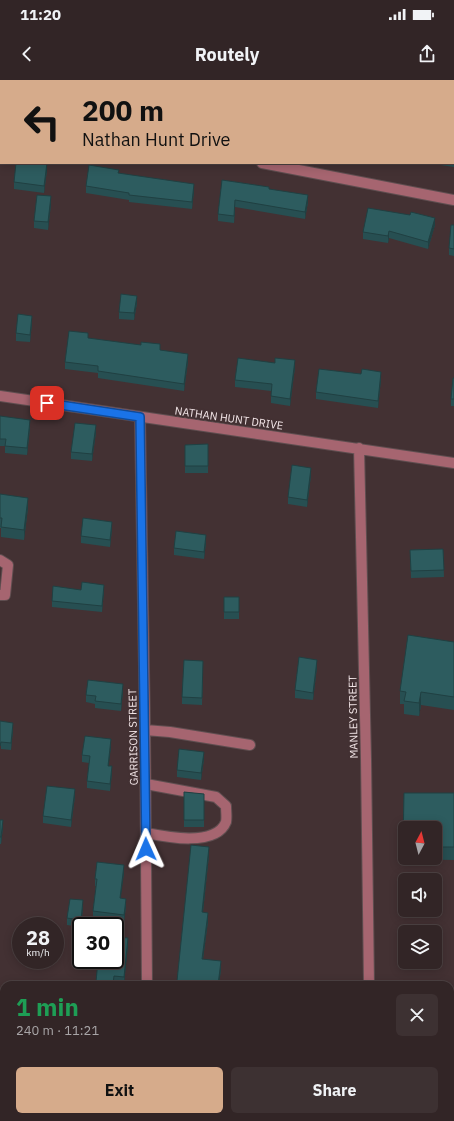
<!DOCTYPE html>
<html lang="en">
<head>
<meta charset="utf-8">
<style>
  :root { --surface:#322526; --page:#3d3132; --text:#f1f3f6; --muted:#a8a5a7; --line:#4d4243; --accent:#d6ab8b }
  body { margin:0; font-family:"IBM Plex Sans",sans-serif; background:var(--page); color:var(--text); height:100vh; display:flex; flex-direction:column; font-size:15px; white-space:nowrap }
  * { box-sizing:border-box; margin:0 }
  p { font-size:13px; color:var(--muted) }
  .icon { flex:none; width:22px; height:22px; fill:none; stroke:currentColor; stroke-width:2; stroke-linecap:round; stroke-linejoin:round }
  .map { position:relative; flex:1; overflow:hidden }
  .details { position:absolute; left:0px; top:901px; width:454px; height:140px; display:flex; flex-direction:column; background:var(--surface); border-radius:12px 12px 0 0; box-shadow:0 2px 10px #0003,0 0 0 1px var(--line) }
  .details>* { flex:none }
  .guide { position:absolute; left:0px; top:0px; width:454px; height:84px; box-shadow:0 2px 10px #0003,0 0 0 1px var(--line); background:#d6ab8b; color:#111; overflow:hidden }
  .needle { width:26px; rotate:7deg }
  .tools { position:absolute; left:398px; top:741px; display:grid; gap:8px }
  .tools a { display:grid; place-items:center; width:44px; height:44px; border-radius:6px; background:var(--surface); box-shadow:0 2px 10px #0003,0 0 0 1px var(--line); font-size:20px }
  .speed { position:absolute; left:12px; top:837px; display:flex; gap:8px; font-size:20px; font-weight:700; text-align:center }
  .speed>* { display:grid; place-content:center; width:52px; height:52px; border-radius:50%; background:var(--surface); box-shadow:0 2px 10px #0003,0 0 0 1px var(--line); line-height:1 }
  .speed small { font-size:10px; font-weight:400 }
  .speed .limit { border:2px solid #111; border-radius:6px; background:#fff; color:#111 }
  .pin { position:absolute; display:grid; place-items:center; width:34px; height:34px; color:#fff; margin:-17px; border-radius:8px; box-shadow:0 2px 6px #0006 }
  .me { position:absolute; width:44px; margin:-22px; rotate:359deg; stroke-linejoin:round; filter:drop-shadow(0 0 3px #0008) }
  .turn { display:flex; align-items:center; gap:14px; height:84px; padding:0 16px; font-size:18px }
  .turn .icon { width:52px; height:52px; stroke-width:2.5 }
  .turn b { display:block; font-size:28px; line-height:34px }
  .round { display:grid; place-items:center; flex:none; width:42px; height:42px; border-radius:6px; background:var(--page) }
  .summary { display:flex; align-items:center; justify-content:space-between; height:68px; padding:0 16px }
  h1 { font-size:24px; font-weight:700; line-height:30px; color:#1e9e55 }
  .primary-button { display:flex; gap:8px; margin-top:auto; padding:8px 16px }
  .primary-button a { flex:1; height:46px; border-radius:6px; background:var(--accent); color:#111; font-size:16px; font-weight:700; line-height:46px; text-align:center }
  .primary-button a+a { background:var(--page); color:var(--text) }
  .status { display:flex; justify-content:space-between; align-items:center; height:28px; padding:0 20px; background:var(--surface); direction:ltr }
  .status svg { height:11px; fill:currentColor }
  header { display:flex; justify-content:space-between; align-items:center; height:52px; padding:0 16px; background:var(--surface); font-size:18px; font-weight:700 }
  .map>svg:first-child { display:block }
</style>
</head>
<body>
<div class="status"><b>11:20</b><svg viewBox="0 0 49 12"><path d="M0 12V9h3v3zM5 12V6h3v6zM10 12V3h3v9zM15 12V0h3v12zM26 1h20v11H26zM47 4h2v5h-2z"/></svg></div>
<header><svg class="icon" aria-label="back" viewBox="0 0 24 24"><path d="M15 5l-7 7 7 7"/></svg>Routely<svg class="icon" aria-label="share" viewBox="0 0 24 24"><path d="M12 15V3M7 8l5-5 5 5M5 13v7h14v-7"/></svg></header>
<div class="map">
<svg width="454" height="1041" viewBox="0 0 454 1041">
  <rect width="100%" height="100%" fill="#433133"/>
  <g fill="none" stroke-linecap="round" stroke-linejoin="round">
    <!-- minor casing -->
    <g stroke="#5f4e50" stroke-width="12">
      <path id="minor" d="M130 1V0
        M0 50H1
        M262 83 454 120
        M0 316 454 383
        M140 337 145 650 147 905
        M359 368 366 679 369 905
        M0 480 8 485 5 515H0
        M145 650 170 652 250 665
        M146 704 216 717 226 726C226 731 227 738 226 742 216 767 166 757 146 753
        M0 918 4 919
        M0 947 4 948
        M58 1041 59 1037
        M116 1041 117 1037"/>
    </g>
    <!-- minor -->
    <use href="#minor" stroke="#a66570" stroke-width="10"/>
  </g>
  <!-- wall -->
  <path fill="#274f52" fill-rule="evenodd" d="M453 62H454V87L427 83H453Z
    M47 90 44 113 14 109V102Z
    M119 93 194 111 192 129 129 122V120L86 113V106Z
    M222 100 269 109 308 122 305 139 235 127 234 143 218 141V134Z
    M51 124 48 150 34 148V141Z
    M435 145 428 169 389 158 388 163 363 159V152Z
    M454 145V176L449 175V168Z
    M137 223 134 240 119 239V232Z
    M32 243 30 262 16 261V253Z
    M88 258 160 270 188 281 184 311 98 298V293L65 289V282Z
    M295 287 290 326 271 323V311L235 307V300Z
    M454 298V326H451V319Z
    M381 299 378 328 316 319V312Z
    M0 336 30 348 27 375 5 373V366H0Z
    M96 352 92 381 71 379V372Z
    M208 364V393H185V365Z
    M311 395 307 427 288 424V417Z
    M0 414 28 428 24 460 1 457V448H0Z
    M112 449 110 467 81 463V456Z
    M206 462 204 479 174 475V468Z
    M443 469 444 497 411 498 410 470Z
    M81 510 104 511 102 532 52 527V521Z
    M224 517H239V539H224Z
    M454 562V630L421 625 419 636 404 634V624H400V611Z
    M317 587 313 620 295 618V610Z
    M203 588 202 625 182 624V617Z
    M123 611 121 631 95 628V624L86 622V615Z
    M0 641 13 650 11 670 1 669Z
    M111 667 108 686 112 693 110 711 87 708V701L89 683 82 682V675Z
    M204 679 201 700 177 697V690Z
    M184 712 204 714V747H184Z
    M404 713H454V780L403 779ZM405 748H435V778H405Z
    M75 716 71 747 43 743V736Z
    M0 740 3 747 1 764H0Z
    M209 775 203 832 208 841 203 879 221 889 219 905H177V901Z
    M124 793 120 818 126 826 124 842 93 838V831L96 806H95V799Z
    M83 827 81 847 67 845V838Z
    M128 865 124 904 114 903V905H96V902Z
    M4 998V1019H3V1006Z"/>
  <!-- shaded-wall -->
  <path fill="#204042" d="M47 83V90L44 113V106Z
    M194 104V111L192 129V122Z
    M308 115V122L305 139V132Z
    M51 116V124L48 150V142Z
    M235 120V127L234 143V136Z
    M435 138V145L428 169V162Z
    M389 151V158L388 163V156Z
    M137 216V223L134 240V233Z
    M32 236V243L30 262V255Z
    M188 274V281L184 311V304Z
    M295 280V287L290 326V319Z
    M381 292V299L378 328V321Z
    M30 340V348L27 375V368Z
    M96 345V352L92 381V374Z
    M311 388V395L307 427V420Z
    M28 418V428L24 460V450Z
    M112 442V449L110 467V460Z
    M206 455V462L204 479V472Z
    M104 505V511L102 532V526Z
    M317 580V587L313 620V613Z
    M123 604V611L121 631V624Z
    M421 612V625L419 636V623Z
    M13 643V650L11 670V663Z
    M111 659V667L108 693V686Z
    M204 672V679L201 700V693Z
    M112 686V693L110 711V704Z
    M75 709V716L71 747V740Z
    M3 740V747L1 764V757Z
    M209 767V775L202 841V832Z
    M124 785V793L120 825V818Z
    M126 819V826L124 842V835Z
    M83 820V827L81 847V840Z
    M208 833V841L202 887V879Z
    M128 858V865L124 904V897Z
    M221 881V889L219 905H218Z"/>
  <!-- building -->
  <path fill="#2d5c5f" stroke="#204042" d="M47 0H82V1H47Z
    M453 62H454V80H453Z
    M16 83H47L44 106 14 102Z
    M89 85 119 90 118 93 194 104 192 122 129 115V113L86 106Z
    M222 100 269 107V109L308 115 305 132 235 120 234 136 218 134Z
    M37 115 51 116 48 142 34 141Z
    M368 128 410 135 411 132 435 138 428 162 389 151 388 156 363 152Z
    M451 145H454V169L449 168Z
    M121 214 137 216 134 233 119 232Z
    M18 234 32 236 30 255 16 253Z
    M69 251 88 253V258L141 265V262L160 264V270L188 274 184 304 98 291V286L65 282Z
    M238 278 275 283V278L295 280 290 319 271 316 272 304 235 300Z
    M319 289 361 294 362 289 381 292 378 321 316 312Z
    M453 298H454V319H451Z
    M0 336 30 340 27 368 5 366 6 359H0Z
    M75 343 96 345 92 374 71 372Z
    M208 364V386H185V365Z
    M292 385 311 388 307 420 288 417Z
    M0 414 28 418 24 450 1 447 2 438H0Z
    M83 438 112 442 110 460 81 456Z
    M176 451 206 455 204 472 174 468Z
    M443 469 444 490 411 491 410 470Z
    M82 502 104 505 102 526 52 521 53 506 81 510Z
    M224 517H239V532H224Z
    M408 555 454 562V617L421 612 419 623 404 621 406 612 400 611Z
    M299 577 317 580 313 613 295 610Z
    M184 580 203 581 202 618 182 617Z
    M88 600 123 604 121 624 95 621 96 616 86 615Z
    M0 641 13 643 11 663 1 662 0 666Z
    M85 656 111 659 108 686H112L110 704 87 701 90 676 82 675Z
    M179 669 204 672 201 693 177 690Z
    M47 706 75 709 71 740 43 736Z
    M184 712 204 714V740H184Z
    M404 713H454V767H435V748H405V766H403Z
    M0 740H3L1 757H0Z
    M191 765 209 767 202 832 208 833 202 879 221 881 218 905H208L177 901Z
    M97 782 124 785 120 818 126 819 124 835 93 831 97 799H95Z
    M70 819 83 820 81 840 67 838Z
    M115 857 128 858 124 897 114 896 113 904 96 902 98 880H115Z
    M82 1037H106L105 1041H82Z"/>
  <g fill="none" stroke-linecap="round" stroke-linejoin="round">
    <!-- route casing -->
    <g stroke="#114b97" stroke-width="10">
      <path id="route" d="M47 323 140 337 146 769"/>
    </g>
    <!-- route -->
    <use href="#route" stroke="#1a73e8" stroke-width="7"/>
  </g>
  <g text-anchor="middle" stroke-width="4" stroke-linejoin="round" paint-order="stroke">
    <!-- street labels -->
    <g font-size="11" fill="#f3e6e8" stroke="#433133">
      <text transform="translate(229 338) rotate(8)" y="4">NATHAN HUNT DRIVE</text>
      <text transform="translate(353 637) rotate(-91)" y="4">MANLEY STREET</text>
      <text transform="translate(133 657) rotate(-91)" y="4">GARRISON STREET</text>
    </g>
  </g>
</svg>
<div class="tools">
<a><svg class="needle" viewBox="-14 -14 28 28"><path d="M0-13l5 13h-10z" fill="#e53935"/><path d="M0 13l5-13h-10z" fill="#a8a5a7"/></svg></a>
<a><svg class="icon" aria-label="sound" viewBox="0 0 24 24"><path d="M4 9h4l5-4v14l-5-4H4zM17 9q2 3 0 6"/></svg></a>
<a><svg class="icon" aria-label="layers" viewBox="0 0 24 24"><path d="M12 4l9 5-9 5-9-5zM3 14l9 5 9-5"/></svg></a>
</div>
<div class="speed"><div>28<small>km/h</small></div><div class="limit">30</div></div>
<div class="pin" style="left:47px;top:323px;background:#d93025"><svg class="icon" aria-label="arrive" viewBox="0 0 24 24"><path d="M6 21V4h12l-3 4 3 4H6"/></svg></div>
<svg class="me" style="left:146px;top:769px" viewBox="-20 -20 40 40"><path d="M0-17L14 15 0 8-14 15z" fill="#1a73e8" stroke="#fff" stroke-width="4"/></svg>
<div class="guide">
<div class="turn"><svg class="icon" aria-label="left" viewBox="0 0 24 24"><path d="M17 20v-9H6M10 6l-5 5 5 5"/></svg><div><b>200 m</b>Nathan Hunt Drive</div></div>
</div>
<section class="details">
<div class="summary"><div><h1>1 min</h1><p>240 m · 11:21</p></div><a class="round"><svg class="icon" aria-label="close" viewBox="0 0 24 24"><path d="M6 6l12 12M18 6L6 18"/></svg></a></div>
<div class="primary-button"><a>Exit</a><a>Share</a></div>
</section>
</div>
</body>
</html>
